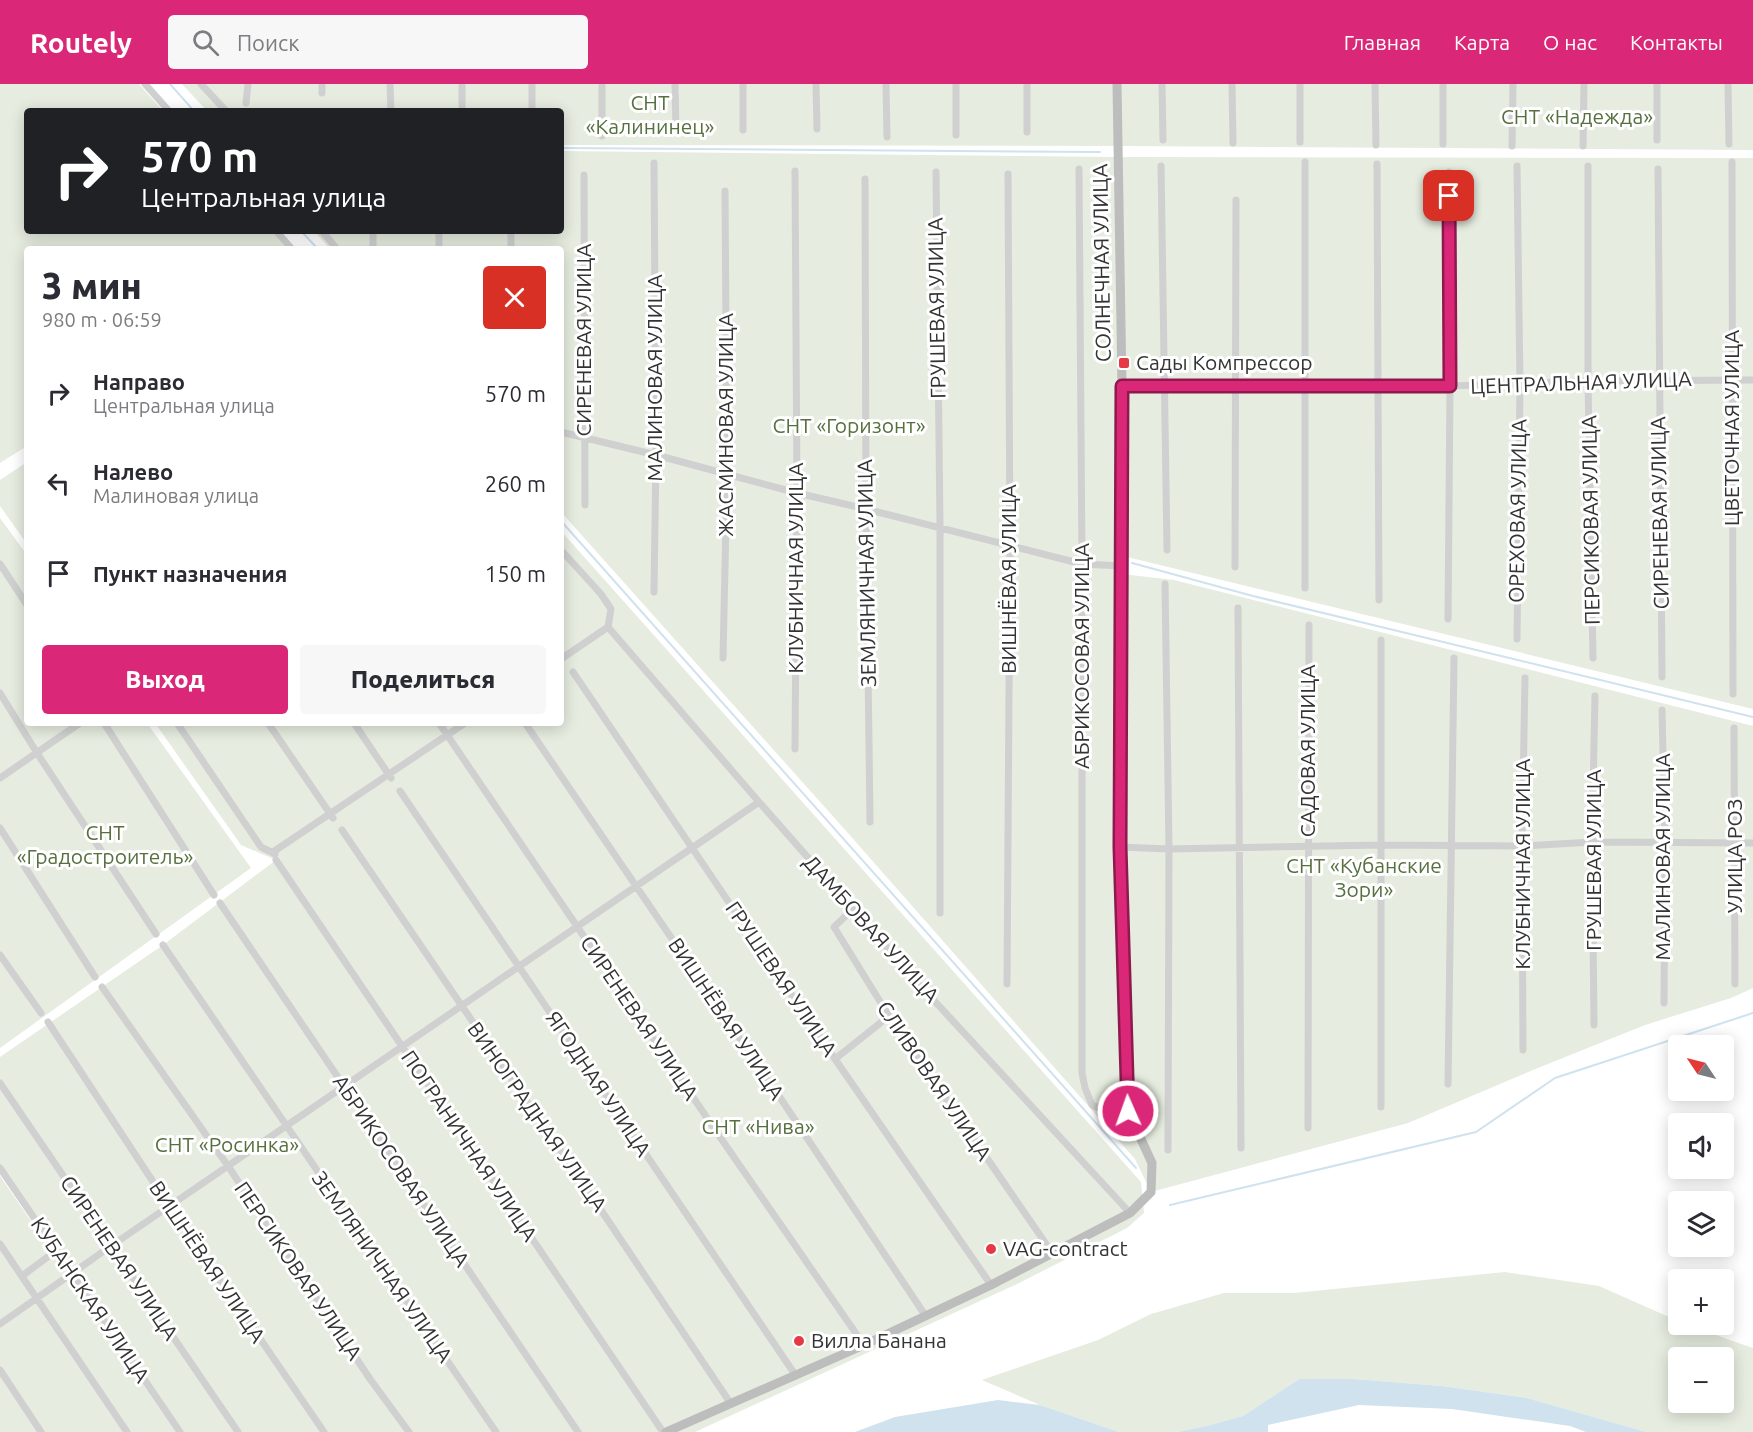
<!DOCTYPE html>
<html lang="ru">
<head>
<meta charset="utf-8">
<style>
  :root { --surface:#fff; --page:#f7f7f7; --text:#2b2b33; --muted:#7c7c81; --accent:#db2777 }
  body { margin:0; font-family:Ubuntu,sans-serif; background:var(--page); color:var(--text); height:100vh; display:flex; flex-direction:column; font-size:22px; white-space:nowrap }
  * { box-sizing:border-box; margin:0 }
  p { font-size:20px; color:var(--muted) }
  .icon { flex:none; width:33px; height:33px; fill:none; stroke:currentColor; stroke-width:2; stroke-linecap:round; stroke-linejoin:round }
  .map { position:relative; flex:1; overflow:hidden }
  .side { position:absolute; left:24px; top:162px; width:540px; height:480px; display:flex; flex-direction:column; background:var(--surface); border-radius:6px; box-shadow:0 3px 15px #0003 }
  .side>* { flex:none }
  .hud { position:absolute; left:24px; top:24px; width:540px; height:126px; border-radius:6px; box-shadow:0 3px 15px #0003; background:#202124; color:#fff; overflow:hidden }
  .needle { width:39px; rotate:305deg }
  .buttons { position:absolute; left:1668px; top:951px; display:grid; gap:12px }
  .buttons a { display:grid; place-items:center; width:66px; height:66px; border-radius:6px; background:var(--surface); box-shadow:0 3px 15px #0003; font-size:30px }
  .pin { position:absolute; display:grid; place-items:center; width:51px; height:51px; color:#fff; margin:-26px; border-radius:12px; box-shadow:0 3px 9px #0006 }
  .me { position:absolute; width:66px; margin:-33px; rotate:358deg; stroke-linejoin:round; filter:drop-shadow(0 0 4px #0008) }
  .turn { display:flex; align-items:center; gap:21px; height:126px; padding:0 18px; font-size:27px }
  .turn .icon { width:78px; height:78px; stroke-width:2.5 }
  .turn b { display:block; font-size:42px; line-height:51px }
  .round { display:grid; place-items:center; flex:none; width:63px; height:63px; border-radius:6px; background:var(--page) }
  .overview { display:flex; align-items:center; justify-content:space-between; height:102px; padding:0 18px }
  h1 { font-size:36px; font-weight:800; line-height:45px }
  .primary-button { display:flex; gap:12px; margin-top:auto; padding:12px 18px }
  .primary-button a { flex:1; height:69px; border-radius:6px; background:var(--accent); color:#fff; font-size:24px; font-weight:800; line-height:69px; text-align:center }
  .primary-button a+a { background:var(--page); color:var(--text) }
  ul { padding:0; list-style:none }
  li { display:flex; align-items:center; gap:18px; height:90px; padding:0 18px }
  li div { flex:1 }
  li b { display:block; font-size:22px }
  li em { font-style:normal }
  header { display:flex; align-items:center; gap:36px; box-sizing:border-box; height:84px; padding:0 30px; background:var(--accent); color:#fff }
  header strong { font-size:28px }
  nav { display:flex; gap:33px; margin-inline-start:auto; font-size:21px }
  .search { width:420px; height:54px; background:var(--page); display:flex; align-items:center; gap:15px; box-sizing:border-box; padding:0 21px; border-radius:6px; color:var(--muted); font-size:22px }
  .map>svg:first-child { display:block }
</style>
</head>
<body>
<header>
<strong>Routely</strong>
<div class="search"><svg class="icon" aria-label="search" viewBox="0 0 24 24"><circle cx="10" cy="10" r="6"/><path d="M15 15l6 6"/></svg>Поиск</div>
<nav><a>Главная</a><a>Карта</a><a>О нас</a><a>Контакты</a></nav>
</header>
<div class="map">
<svg width="1753" height="1348" viewBox="0 0 1753 1348">
  <rect width="100%" height="100%" fill="#fff"/>
  <!-- green -->
  <path fill="#e6ecdf" fill-rule="evenodd" d="M0 0H139L163 27H27V147H271L288 165H27V362L0 379Z
    M182 0H1753V66L1117 62 561 61V27H207Z
    M561 67 1118 73 1753 74V625L1123 472 1122 490 1174 496 1753 642V904L1731 914 1645 941 1533 986 1408 1039 1151 1108 1135 1075 847 748 561 428V165H330L314 147H561Z
    M27 378V460L0 422V396Z
    M0 434 27 471V639H147L251 784 0 964Z
    M561 447 1141 1098 1144 1129 1127 1144 1019 1199 695 1348H180L0 1084V973L163 861 276 776 241 761 155 639H561Z
    M0 1092 176 1348H0Z
    M1505 1188 1599 1202 1678 1237V1240L1687 1241 1753 1264V1348H1646L1527 1314 1442 1302 1354 1295H1299L1243 1332 1206 1342 1177 1348H1119L1040 1321 982 1296 1098 1256 1151 1230 1224 1209H1294ZM1678 1274H1724V1318H1678Z"/>
  <!-- water -->
  <path fill="#cfe2ee" d="M1299 1295H1354L1442 1302 1527 1314 1646 1348H1586L1570 1342 1452 1325 1359 1321 1268 1341V1348H1177L1206 1342 1243 1332Z
    M998 1316 1040 1321 1119 1348H855L895 1333Z"/>
  <g fill="none" stroke-linecap="round" stroke-linejoin="round">
    <!-- stream -->
    <path stroke="#cfe2ee" stroke-width="2" d="M170 0 194 27
      M561 64 1100 68
      M301 147 318 165
      M561 437 1136 1084
      M1132 479 1253 512 1753 633
      M1170 1121 1476 1048 1555 994 1753 929"/>
    <!-- street -->
    <path stroke="#d0d0d0" stroke-width="7" d="M145 0 169 27
      M201 0 226 27
      M322 0V9
      M390 0 391 27
      M462 0V27
      M532 0V27
      M602 0V52
      M675 0 676 47
      M743 0V46
      M816 0 817 45
      M886 0 887 53
      M956 0V51
      M1027 0V48
      M1162 0 1163 56
      M1232 0 1233 59
      M1375 0 1376 61
      M1443 0V60
      M1657 0V56
      M1728 0 1729 60
      M246 19 248 0
      M1300 58V0
      M1512 62 1513 0
      M1583 62 1584 0
      M1305 78V504
      M1732 78 1733 610
      M654 79 656 371 654 508
      M1377 80 1379 516
      M1161 82 1167 466
      M1588 82V297L1593 574
      M1079 85 1082 480V989L1085 1004 1092 1021 1105 1027H1128
      M1658 85 1662 593
      M936 88 940 443V829
      M584 91 585 421
      M865 95 866 425 870 738
      M276 147 292 165
      M322 147 337 165
      M373 147V165
      M439 147V165
      M511 165V147
      M1122 302H1450L1588 297 1753 296
      M561 348 656 371 797 409 866 425 1082 480 1122 482
      M561 466 601 510 611 525 608 543 561 575
      M0 480 27 521
      M1235 483 1236 116
      M1165 500 1169 765 1168 1066
      M1238 524 1241 1064
      M1448 535 1450 302 1449 88
      M608 543 759 718 929 911 1130 1129
      M1517 555 1520 301 1517 82
      M723 574 727 391 725 107
      M573 588 835 975 991 1201
      M0 609 37 669 156 850
      M1662 626 1665 758 1664 919
      M104 639 214 811
      M177 639 261 763 275 770
      M268 639 333 734
      M354 639 391 694
      M439 639 720 1053 864 1261
      M525 639 779 1012 925 1231
      M1734 644 1735 900
      M795 665 797 409 795 87
      M0 694 80 639
      M400 707 796 1292
      M0 744 95 893
      M342 746 605 1132 731 1320
      M1120 763 1169 765 1381 761 1522 762 1592 758 1753 759
      M273 768 465 639
      M276 776 663 1348
      M220 819 578 1348
      M853 825 834 843 889 932 1053 1170
      M163 861 496 1348
      M0 871 41 929
      M1007 900 1010 461 1008 90
      M102 903 228 1082 370 1295 409 1348
      M48 938 169 1122 324 1348
      M1594 941 1592 758 1595 612
      M1523 966 1522 762 1525 594
      M835 975 889 932
      M0 999 238 1348
      M1448 1000 1454 574
      M1381 1023V556
      M1308 1044 1309 541
      M0 1084 180 1348
      M0 1160 127 1348
      M22 1192 57 1166
      M0 1240 111 1162 759 718
      M0 1286 41 1348"/>
    <!-- secondary -->
    <path stroke="#bdbdbd" stroke-width="9" d="M666 1348 864 1261 991 1201 1130 1129 1151 1108 1152 1079 1128 1027 1120 763 1122 302 1117 0"/>
  </g>
  <g fill="none" stroke-linecap="round" stroke-linejoin="round">
    <!-- route casing -->
    <g stroke="#8e194d" stroke-width="15">
      <path id="route" d="M1128 1027 1120 763 1122 302H1450L1449 112"/>
    </g>
    <!-- route -->
    <use href="#route" stroke="#db2777" stroke-width="10"/>
  </g>
  <!-- markers -->
  <g fill="#e63946" stroke="#fff" stroke-width="2">
    <rect x="1118" y="273" width="12" height="12" rx="3"/>
    <circle cx="991" cy="1165" r="6"/>
    <circle cx="799" cy="1257" r="6"/>
  </g>
  <g text-anchor="middle" stroke-width="6" stroke-linejoin="round" paint-order="stroke">
    <!-- park labels -->
    <g font-size="21" fill="#56703f" stroke="#fff">
      <text x="650" y="26">СНТ<tspan x="650" dy="24">«Калининец»</tspan></text>
      <text x="1577" y="40">СНТ «Надежда»</text>
      <text x="849" y="349">СНТ «Горизонт»</text>
      <text x="105" y="756">СНТ<tspan x="105" dy="24">«Градостроитель»</tspan></text>
      <text x="1364" y="789">СНТ «Кубанские<tspan x="1364" dy="24">Зори»</tspan></text>
      <text x="758" y="1050">СНТ «Нива»</text>
      <text x="227" y="1068">СНТ «Росинка»</text>
    </g>
    <!-- street labels -->
    <g font-size="21" fill="#333" stroke="#fff">
      <text transform="translate(1102 179) rotate(-91)" y="7">СОЛНЕЧНАЯ УЛИЦА</text>
      <text transform="translate(937 224) rotate(-91)" y="7">ГРУШЕВАЯ УЛИЦА</text>
      <text transform="translate(584 256) rotate(-90)" y="7">СИРЕНЕВАЯ УЛИЦА</text>
      <text transform="translate(655 294) rotate(-90)" y="7">МАЛИНОВАЯ УЛИЦА</text>
      <text transform="translate(1581 299) rotate(-2)" y="7">ЦЕНТРАЛЬНАЯ УЛИЦА</text>
      <text transform="translate(726 341) rotate(-90)" y="7">ЖАСМИНОВАЯ УЛИЦА</text>
      <text transform="translate(1732 344) rotate(-90)" y="7">ЦВЕТОЧНАЯ УЛИЦА</text>
      <text transform="translate(1518 427) rotate(-89)" y="7">ОРЕХОВАЯ УЛИЦА</text>
      <text transform="translate(1660 429) rotate(-91)" y="7">СИРЕНЕВАЯ УЛИЦА</text>
      <text transform="translate(1591 436) rotate(-91)" y="7">ПЕРСИКОВАЯ УЛИЦА</text>
      <text transform="translate(796 484) rotate(-90)" y="7">КЛУБНИЧНАЯ УЛИЦА</text>
      <text transform="translate(867 489) rotate(-91)" y="7">ЗЕМЛЯНИЧНАЯ УЛИЦА</text>
      <text transform="translate(1009 495) rotate(-90)" y="7">ВИШНЁВАЯ УЛИЦА</text>
      <text transform="translate(1082 572) rotate(-90)" y="7">АБРИКОСОВАЯ УЛИЦА</text>
      <text transform="translate(1308 667) rotate(-90)" y="7">САДОВАЯ УЛИЦА</text>
      <text transform="translate(1735 772) rotate(-90)" y="7">УЛИЦА РОЗ</text>
      <text transform="translate(1663 773) rotate(-90)" y="7">МАЛИНОВАЯ УЛИЦА</text>
      <text transform="translate(1594 776) rotate(-90)" y="7">ГРУШЕВАЯ УЛИЦА</text>
      <text transform="translate(1523 780) rotate(-90)" y="7">КЛУБНИЧНАЯ УЛИЦА</text>
      <text transform="translate(871 845) rotate(48)" y="7">ДАМБОВАЯ УЛИЦА</text>
      <text transform="translate(781 895) rotate(56)" y="7">ГРУШЕВАЯ УЛИЦА</text>
      <text transform="translate(639 934) rotate(56)" y="7">СИРЕНЕВАЯ УЛИЦА</text>
      <text transform="translate(726 935) rotate(56)" y="7">ВИШНЁВАЯ УЛИЦА</text>
      <text transform="translate(934 997) rotate(56)" y="7">СЛИВОВАЯ УЛИЦА</text>
      <text transform="translate(598 1000) rotate(56)" y="7">ЯГОДНАЯ УЛИЦА</text>
      <text transform="translate(537 1033) rotate(55)" y="7">ВИНОГРАДНАЯ УЛИЦА</text>
      <text transform="translate(469 1062) rotate(56)" y="7">ПОГРАНИЧНАЯ УЛИЦА</text>
      <text transform="translate(401 1087) rotate(56)" y="7">АБРИКОСОВАЯ УЛИЦА</text>
      <text transform="translate(119 1174) rotate(56)" y="7">СИРЕНЕВАЯ УЛИЦА</text>
      <text transform="translate(207 1178) rotate(56)" y="7">ВИШНЁВАЯ УЛИЦА</text>
      <text transform="translate(382 1183) rotate(55)" y="7">ЗЕМЛЯНИЧНАЯ УЛИЦА</text>
      <text transform="translate(298 1187) rotate(56)" y="7">ПЕРСИКОВАЯ УЛИЦА</text>
      <text transform="translate(90 1216) rotate(56)" y="7">КУБАНСКАЯ УЛИЦА</text>
    </g>
    <!-- poi labels -->
    <g font-size="21" fill="#333" stroke="#fff" text-anchor="start">
      <text x="1136" y="286">Сады Компрессор</text>
      <text x="1003" y="1172">VAG-contract</text>
      <text x="811" y="1264">Вилла Банана</text>
    </g>
  </g>
</svg>
<div class="buttons">
<a><svg class="needle" viewBox="-14 -14 28 28"><path d="M0-13l5 13h-10z" fill="#e53935"/><path d="M0 13l5-13h-10z" fill="#7c7c81"/></svg></a>
<a><svg class="icon" aria-label="sound" viewBox="0 0 24 24"><path d="M4 9h4l5-4v14l-5-4H4zM17 9q2 3 0 6"/></svg></a>
<a><svg class="icon" aria-label="layers" viewBox="0 0 24 24"><path d="M12 4l9 5-9 5-9-5zM3 14l9 5 9-5"/></svg></a>
<a>+</a>
<a>−</a>
</div>
<div class="pin" style="left:1449px;top:112px;background:#d93025"><svg class="icon" aria-label="arrive" viewBox="0 0 24 24"><path d="M6 21V4h12l-3 4 3 4H6"/></svg></div>
<svg class="me" style="left:1128px;top:1027px" viewBox="-20 -20 40 40"><circle r="17" fill="#db2777" stroke="#fff" stroke-width="3"/><path d="M0-11L8 9 0 5-8 9z" fill="#fff"/></svg>
<div class="hud">
<div class="turn"><svg class="icon" aria-label="right" viewBox="0 0 24 24"><path d="M7 20v-9h11M14 6l5 5-5 5"/></svg><div><b>570 m</b>Центральная улица</div></div>
</div>
<section class="side">
<div class="overview"><div><h1>3 мин</h1><p>980 m · 06:59</p></div><a class="round" style="background:#d93025;color:#fff"><svg class="icon" aria-label="close" viewBox="0 0 24 24"><path d="M6 6l12 12M18 6L6 18"/></svg></a></div>
<ul>
<li><svg class="icon" aria-label="right" viewBox="0 0 24 24"><path d="M7 20v-9h11M14 6l5 5-5 5"/></svg><div><b>Направо</b><p>Центральная улица</p></div><em>570 m</em></li>
<li><svg class="icon" aria-label="left" viewBox="0 0 24 24"><path d="M17 20v-9H6M10 6l-5 5 5 5"/></svg><div><b>Налево</b><p>Малиновая улица</p></div><em>260 m</em></li>
<li><svg class="icon" aria-label="arrive" viewBox="0 0 24 24"><path d="M6 21V4h12l-3 4 3 4H6"/></svg><div><b>Пункт назначения</b></div><em>150 m</em></li>
</ul>
<div class="primary-button"><a>Выход</a><a>Поделиться</a></div>
</section>
</div>
</body>
</html>
